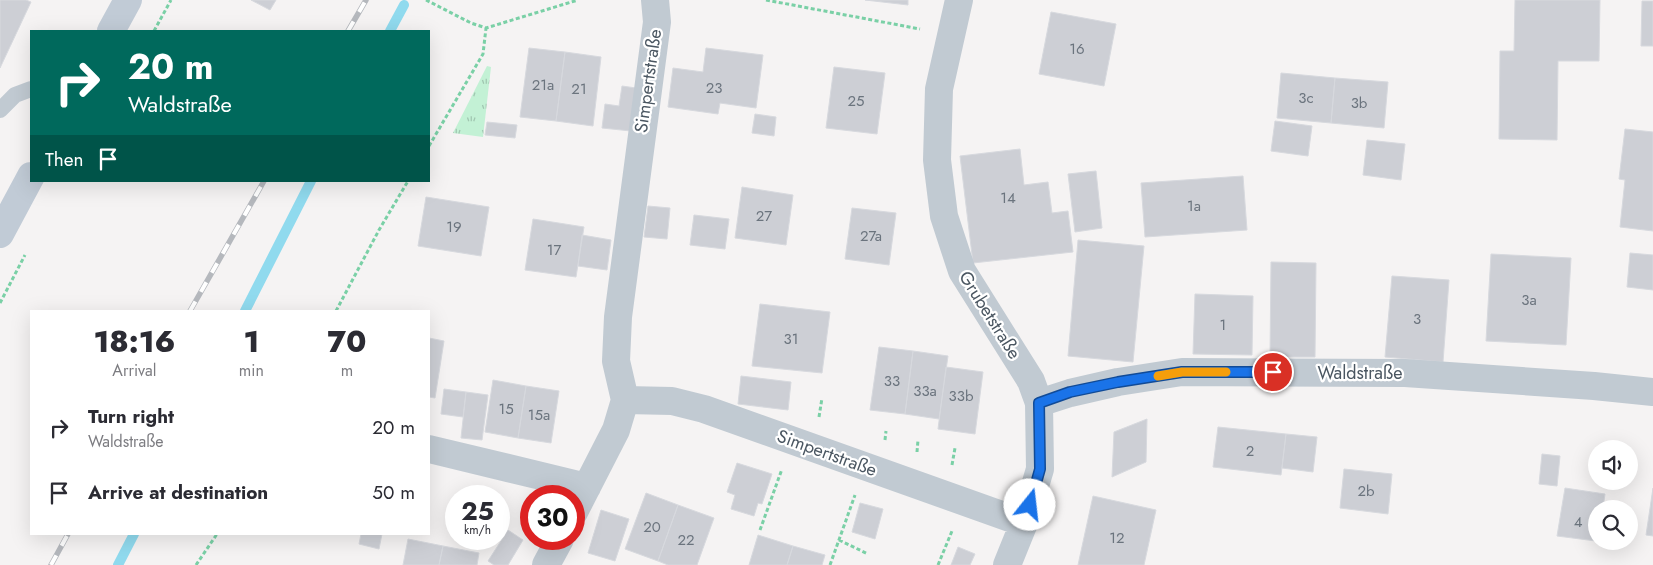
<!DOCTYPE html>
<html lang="en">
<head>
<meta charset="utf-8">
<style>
  :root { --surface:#fff; --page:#f2f2f3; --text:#2b2b33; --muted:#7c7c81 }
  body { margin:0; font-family:Jost,sans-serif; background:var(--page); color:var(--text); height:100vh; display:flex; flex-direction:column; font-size:19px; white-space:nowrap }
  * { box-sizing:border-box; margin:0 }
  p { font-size:16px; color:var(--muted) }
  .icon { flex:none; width:28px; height:28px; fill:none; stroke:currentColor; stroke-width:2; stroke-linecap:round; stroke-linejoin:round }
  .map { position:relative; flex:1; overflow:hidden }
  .side { position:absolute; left:30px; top:310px; width:400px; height:225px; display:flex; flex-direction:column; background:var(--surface); border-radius:0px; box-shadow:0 5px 20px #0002 }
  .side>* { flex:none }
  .hud { position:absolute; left:30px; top:30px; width:400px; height:152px; border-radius:0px; box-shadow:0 5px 20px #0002; background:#00695c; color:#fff; overflow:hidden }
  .controls { position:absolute; left:1588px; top:440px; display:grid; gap:10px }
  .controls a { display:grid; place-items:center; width:50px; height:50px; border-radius:50%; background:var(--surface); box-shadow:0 5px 20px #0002; font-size:25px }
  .speed { position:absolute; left:445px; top:485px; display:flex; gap:10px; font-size:25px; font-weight:700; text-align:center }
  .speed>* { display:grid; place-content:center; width:65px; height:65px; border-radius:50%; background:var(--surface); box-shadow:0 5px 20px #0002; line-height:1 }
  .speed small { font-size:12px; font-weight:400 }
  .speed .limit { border:8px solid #d22; background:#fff; color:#111 }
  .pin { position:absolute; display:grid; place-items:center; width:42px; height:42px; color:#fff; margin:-21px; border:2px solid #fff; border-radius:50%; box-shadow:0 1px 5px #0007 }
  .me { position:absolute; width:55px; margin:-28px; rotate:16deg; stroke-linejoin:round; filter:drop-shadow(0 0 4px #0008) }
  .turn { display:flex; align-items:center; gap:18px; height:105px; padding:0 15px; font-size:22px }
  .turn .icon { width:65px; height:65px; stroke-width:2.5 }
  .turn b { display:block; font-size:35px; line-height:42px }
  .then { display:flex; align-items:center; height:48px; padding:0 15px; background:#0003; gap:10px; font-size:19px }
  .eta { display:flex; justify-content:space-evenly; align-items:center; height:85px; text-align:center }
  .eta b { font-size:30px; font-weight:800; line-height:35px }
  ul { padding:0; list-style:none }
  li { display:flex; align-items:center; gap:15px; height:65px; padding:0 15px }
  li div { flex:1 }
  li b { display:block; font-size:19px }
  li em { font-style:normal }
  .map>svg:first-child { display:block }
</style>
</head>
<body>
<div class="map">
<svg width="1653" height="565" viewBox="0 0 1653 565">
  <defs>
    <pattern id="park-tufts" width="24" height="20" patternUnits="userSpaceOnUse" patternTransform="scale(1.25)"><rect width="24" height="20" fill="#c3f1d5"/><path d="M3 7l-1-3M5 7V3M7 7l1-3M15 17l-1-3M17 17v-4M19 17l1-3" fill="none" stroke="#a0c6b0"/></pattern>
  </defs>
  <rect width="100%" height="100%" fill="#f5f3f3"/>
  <!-- park -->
  <path fill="url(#park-tufts)" d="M487 66 491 67 483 137 453 133Z"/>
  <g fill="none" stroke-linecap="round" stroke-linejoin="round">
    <!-- stream -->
    <path stroke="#90daee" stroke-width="10" d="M390 31 404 5
      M245 311 311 181
      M118 565 134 534"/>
  </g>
  <!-- building -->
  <path fill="#cdcfd5" stroke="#d7d9de" d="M0 0H26L31 2 0 68Z
    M251 0H276L270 10Z
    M865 0H908V5Z
    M1515 0H1600L1599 61H1558L1557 140 1499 139 1500 51H1514Z
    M1642 1H1653V46H1641Z
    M1051 12 1116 24 1104 86 1039 74Z
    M529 48 565 52 556 121 520 117Z
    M706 48 763 55 756 108 720 103 718 114 668 107 673 68 703 72Z
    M565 52 601 57 593 126 556 121Z
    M834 67 885 73 877 134 826 128Z
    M1281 73 1335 78 1331 123 1277 118Z
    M1335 78 1388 82 1384 128 1331 123Z
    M622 86 636 88 631 131 602 128 605 104 619 106Z
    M755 114 776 117 774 136 752 133Z
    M1275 121 1312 126 1308 156 1271 151Z
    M487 122 517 125 515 138 485 135Z
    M1625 129 1653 132V231L1620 227 1625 180 1619 179Z
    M1367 140 1405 144 1401 180 1363 175Z
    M1020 149 1024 185 1048 182 1052 213 1068 211 1073 252 973 263 960 156Z
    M1096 171 1102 228 1075 232 1068 174Z
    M1243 176 1247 230 1145 237 1141 183Z
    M742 187 793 195 786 245 735 238Z
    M426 197 489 207 481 256 418 246Z
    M648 206 670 208 667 239 644 237Z
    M852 208 896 213 889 265 845 259Z
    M694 215 729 219 725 249 690 245Z
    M533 219 584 227 576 277 525 270Z
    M582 235 611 240 607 270 578 266Z
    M1078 240 1144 246 1133 362 1068 356Z
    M1630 253 1653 255V290L1627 287Z
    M1491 254 1571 258 1566 345 1486 341Z
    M1271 262 1316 263 1315 357H1270Z
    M1392 276 1449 280 1443 362 1385 357Z
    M1195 294 1253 296 1252 355 1193 354Z
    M760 304 830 312 822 373 752 366Z
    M429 338 444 341 435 398 429 397Z
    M879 347 913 351 905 414 870 410Z
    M913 351 948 356 939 419 905 414Z
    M946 367 983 372 975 434 938 429Z
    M741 376 791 382 788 410 738 404Z
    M493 380 526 386 518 438 485 432Z
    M526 386 559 391 551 443 518 438Z
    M444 389 466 392 463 417 441 414Z
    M466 392 488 395 482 440 461 438Z
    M1147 419 1146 462 1112 477 1114 432Z
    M1218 427 1286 434 1281 475 1213 467Z
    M1286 434 1317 437 1313 472 1282 468Z
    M1542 454 1560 456 1557 486 1539 484Z
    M737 463 772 474 762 504 758 503 754 516 731 509 735 495 727 492Z
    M1344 469 1392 474 1388 514 1340 508Z
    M1565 488 1605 494 1603 508 1607 509H1596V541L1557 536Z
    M1653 488V536L1646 535Z
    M646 493 678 505 658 561 625 549Z
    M1093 496 1156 510 1144 565H1078Z
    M860 503 883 509 875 539 852 532Z
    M678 505 714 518 697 565H668L658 561Z
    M601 510 629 519 615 561 588 553Z
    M508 530 523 540 508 565H494L488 561Z
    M361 534H382L379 549 359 544Z
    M758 535 793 546 787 565H749Z
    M408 539 443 546 439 565H403Z
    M443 546 479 553 477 565H439Z
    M793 546 825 555 822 565H787Z
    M958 547 975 554 970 565H951Z"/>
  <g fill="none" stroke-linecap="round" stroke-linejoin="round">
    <!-- path -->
    <path stroke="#7ad0a6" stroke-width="3" stroke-dasharray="4 2.5" stroke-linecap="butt" d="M426 0 471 23 486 28 578 0
      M766 0 920 29
      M154 31 171 0
      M429 146 483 54 486 28
      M0 303 25 255
      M336 311 379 230 408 181
      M819 417 822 398
      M885 440 886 431
      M917 452 918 440
      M952 465 955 448
      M760 530 782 469
      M839 540 868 554
      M196 565 217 534
      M830 565 855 495
      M938 565 952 531"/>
    <!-- lane -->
    <path stroke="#c1cad2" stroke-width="16" d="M0 110 15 95 31 89"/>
    <!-- street -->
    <path stroke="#c1cad2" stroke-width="28" d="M959 0 939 89 937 160 944 216 962 271 1031 381 1039 403 1040 469 1024 523 1007 565
      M625 400 616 361 618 317 657 22 655 0
      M1039 403 1070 393 1118 382 1182 372 1405 373 1594 386 1653 392
      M429 449 587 487
      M574 512 616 430 625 400 672 401 704 409 1024 523
      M546 565 560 539"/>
    <!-- secondary -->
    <path stroke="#c1cbd6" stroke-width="28" d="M111 31 128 0
      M0 234 31 176"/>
    <!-- rail casing -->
    <g stroke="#b5b8bd" stroke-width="5.5">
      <path id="rail" d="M348 31 366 0
        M190 311 264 181
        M51 565 68 534"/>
    </g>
    <!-- rail -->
    <use href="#rail" stroke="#fff" stroke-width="4" stroke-dasharray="11" stroke-linecap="butt"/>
  </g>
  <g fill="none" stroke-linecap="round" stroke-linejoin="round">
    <!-- route casing -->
    <g stroke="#114b97" stroke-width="12">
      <path id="route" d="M1030 505 1040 469 1039 403 1070 392 1118 382 1182 372H1273"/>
    </g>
    <!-- route -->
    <use href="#route" stroke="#1a73e8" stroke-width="9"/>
    <!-- slow -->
    <path stroke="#f59e0b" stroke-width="9" d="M1158 376 1182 372H1226"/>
  </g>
  <g text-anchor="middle" stroke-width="4.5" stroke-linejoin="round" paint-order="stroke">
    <!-- number labels -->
    <g font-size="15" fill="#6b747e">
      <text x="1077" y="54">16</text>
      <text x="543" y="90">21a</text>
      <text x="714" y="93">23</text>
      <text x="579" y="94">21</text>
      <text x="1306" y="103">3c</text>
      <text x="856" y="106">25</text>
      <text x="1359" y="108">3b</text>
      <text x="1008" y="203">14</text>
      <text x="1194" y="211">1a</text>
      <text x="764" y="221">27</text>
      <text x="454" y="232">19</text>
      <text x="871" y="241">27a</text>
      <text x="554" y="255">17</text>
      <text x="1529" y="305">3a</text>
      <text x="1417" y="324">3</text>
      <text x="1223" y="330">1</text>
      <text x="791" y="344">31</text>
      <text x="892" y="386">33</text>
      <text x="925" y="396">33a</text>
      <text x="961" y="401">33b</text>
      <text x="506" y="414">15</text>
      <text x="539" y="420">15a</text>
      <text x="1250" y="456">2</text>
      <text x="1366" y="496">2b</text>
      <text x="1578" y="527">4</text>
      <text x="652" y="532">20</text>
      <text x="1117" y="543">12</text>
      <text x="686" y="545">22</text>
    </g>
    <!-- street labels -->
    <g font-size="18" fill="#4a5661" stroke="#fff">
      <text transform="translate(648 81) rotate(-82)" y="6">Simpertstraße</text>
      <text transform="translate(990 315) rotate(58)" y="6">Grubetstraße</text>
      <text x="1360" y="379">Waldstraße</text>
      <text transform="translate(827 453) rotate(20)" y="6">Simpertstraße</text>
    </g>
  </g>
</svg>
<div class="controls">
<a><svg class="icon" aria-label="sound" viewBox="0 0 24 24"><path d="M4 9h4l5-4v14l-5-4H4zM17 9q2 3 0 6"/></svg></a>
<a><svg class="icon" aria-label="search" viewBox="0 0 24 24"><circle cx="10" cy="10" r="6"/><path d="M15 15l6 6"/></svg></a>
</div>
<div class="speed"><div>25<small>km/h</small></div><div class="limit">30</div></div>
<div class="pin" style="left:1273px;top:372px;background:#d93025"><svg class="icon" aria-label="arrive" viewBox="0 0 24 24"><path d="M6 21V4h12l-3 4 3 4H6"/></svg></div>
<svg class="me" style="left:1030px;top:505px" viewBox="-20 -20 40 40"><circle r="19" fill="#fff"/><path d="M0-13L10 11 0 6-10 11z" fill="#1a73e8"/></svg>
<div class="hud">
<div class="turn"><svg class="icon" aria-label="right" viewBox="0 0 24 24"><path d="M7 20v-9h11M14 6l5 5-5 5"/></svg><div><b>20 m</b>Waldstraße</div></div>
<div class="then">Then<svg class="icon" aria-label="arrive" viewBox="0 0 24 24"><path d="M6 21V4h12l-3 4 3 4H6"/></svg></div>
</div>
<section class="side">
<div class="eta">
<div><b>18:16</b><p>Arrival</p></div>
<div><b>1</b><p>min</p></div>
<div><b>70</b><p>m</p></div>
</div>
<ul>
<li><svg class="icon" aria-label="right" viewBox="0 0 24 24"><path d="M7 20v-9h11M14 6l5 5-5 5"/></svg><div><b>Turn right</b><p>Waldstraße</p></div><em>20 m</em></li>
<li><svg class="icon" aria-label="arrive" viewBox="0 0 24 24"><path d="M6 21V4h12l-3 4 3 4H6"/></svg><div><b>Arrive at destination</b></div><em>50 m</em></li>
</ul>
</section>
</div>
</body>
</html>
